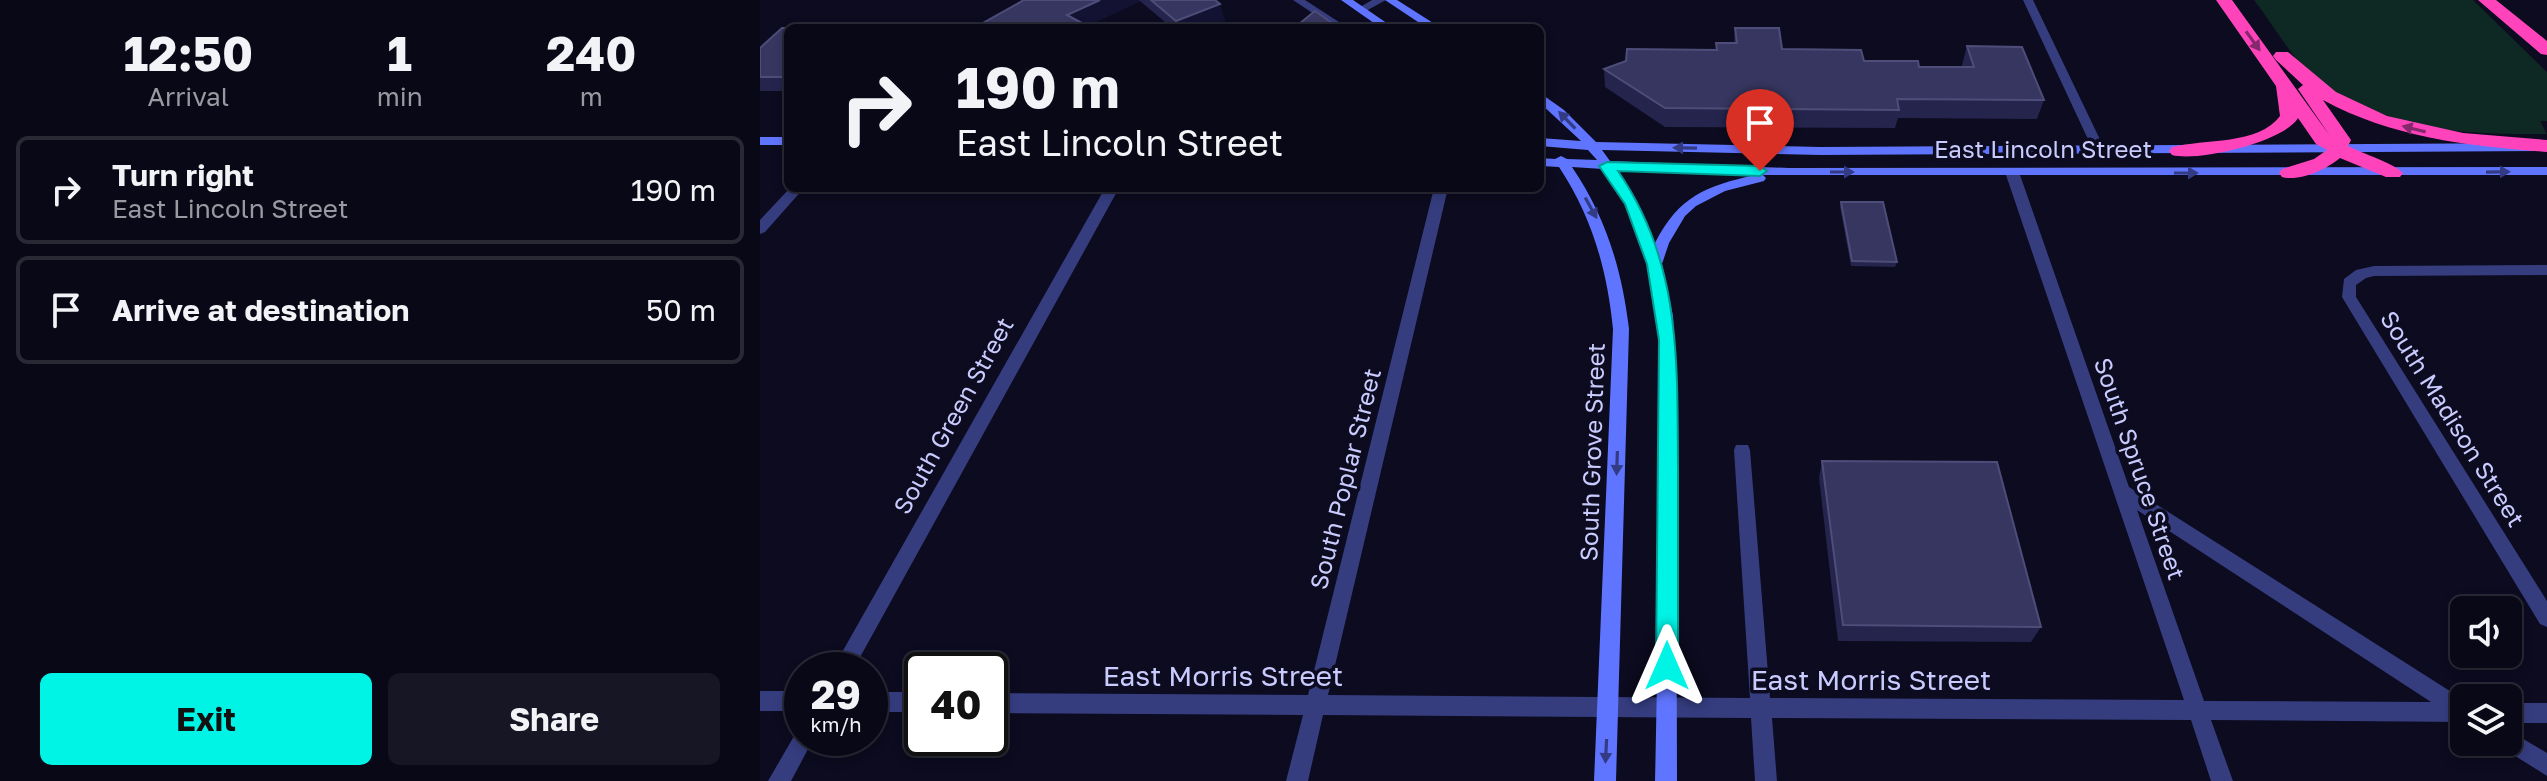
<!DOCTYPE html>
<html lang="en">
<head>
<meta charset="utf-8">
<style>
  :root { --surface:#090817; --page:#171624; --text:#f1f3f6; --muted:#999aa1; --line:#292936; --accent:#00f4e6 }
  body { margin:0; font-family:"Golos Text",sans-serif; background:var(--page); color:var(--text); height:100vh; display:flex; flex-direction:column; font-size:30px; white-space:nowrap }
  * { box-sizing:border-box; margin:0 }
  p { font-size:26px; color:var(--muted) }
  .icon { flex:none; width:44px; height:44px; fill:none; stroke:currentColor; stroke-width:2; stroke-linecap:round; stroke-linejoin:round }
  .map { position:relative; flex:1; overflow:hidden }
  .panel { display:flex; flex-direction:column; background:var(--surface); width:760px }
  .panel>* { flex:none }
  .top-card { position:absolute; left:24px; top:24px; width:760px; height:168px; border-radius:12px; box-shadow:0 4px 12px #0003,0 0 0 2px var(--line); background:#090817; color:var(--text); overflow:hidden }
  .fabs { position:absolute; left:1690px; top:596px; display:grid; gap:16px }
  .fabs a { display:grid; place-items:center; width:72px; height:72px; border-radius:12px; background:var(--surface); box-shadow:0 4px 12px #0003,0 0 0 2px var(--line); font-size:40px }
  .speed { position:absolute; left:24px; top:652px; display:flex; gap:16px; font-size:40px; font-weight:700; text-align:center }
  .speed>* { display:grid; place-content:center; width:104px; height:104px; border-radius:50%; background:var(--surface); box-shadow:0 4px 12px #0003,0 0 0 2px var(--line); line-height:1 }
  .speed small { font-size:20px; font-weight:400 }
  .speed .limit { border:4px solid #111; border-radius:12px; background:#fff; color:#111 }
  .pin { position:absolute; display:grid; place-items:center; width:68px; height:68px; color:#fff; margin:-82px -34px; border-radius:50% 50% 50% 0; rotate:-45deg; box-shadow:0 0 8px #0007 }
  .pin .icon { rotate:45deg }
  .me { position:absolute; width:88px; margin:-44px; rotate:0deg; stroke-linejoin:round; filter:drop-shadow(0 0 6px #0008) }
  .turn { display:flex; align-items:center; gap:28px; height:168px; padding:0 40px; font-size:36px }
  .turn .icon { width:104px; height:104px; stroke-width:2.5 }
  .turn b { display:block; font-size:56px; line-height:68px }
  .eta { display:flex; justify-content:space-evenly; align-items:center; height:136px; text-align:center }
  .eta b { font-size:48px; font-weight:700; line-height:56px }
  .cta { display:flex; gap:16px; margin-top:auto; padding:16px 40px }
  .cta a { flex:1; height:92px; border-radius:12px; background:var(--accent); color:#111; font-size:32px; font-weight:700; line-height:92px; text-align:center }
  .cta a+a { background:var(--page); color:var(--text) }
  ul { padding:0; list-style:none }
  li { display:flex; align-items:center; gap:24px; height:108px; margin:0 16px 12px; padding:0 24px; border:4px solid var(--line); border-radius:12px }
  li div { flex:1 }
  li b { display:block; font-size:30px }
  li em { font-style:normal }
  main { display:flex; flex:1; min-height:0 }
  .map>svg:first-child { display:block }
</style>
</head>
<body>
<main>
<section class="panel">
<div class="eta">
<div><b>12:50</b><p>Arrival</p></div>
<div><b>1</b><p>min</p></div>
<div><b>240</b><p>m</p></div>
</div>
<ul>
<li><svg class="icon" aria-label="right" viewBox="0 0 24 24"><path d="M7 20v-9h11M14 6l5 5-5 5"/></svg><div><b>Turn right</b><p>East Lincoln Street</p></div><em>190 m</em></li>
<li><svg class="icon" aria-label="arrive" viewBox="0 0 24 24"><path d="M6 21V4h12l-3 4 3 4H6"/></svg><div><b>Arrive at destination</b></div><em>50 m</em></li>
</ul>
<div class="cta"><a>Exit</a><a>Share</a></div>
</section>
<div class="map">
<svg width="1787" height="781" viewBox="0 0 1787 781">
  <rect width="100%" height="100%" fill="#0c0b1f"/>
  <!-- green -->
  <path fill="#0e2924" d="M1494 0H1713L1787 72V121H1780L1787 134C1718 134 1666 134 1601 106 1584 98 1567 91 1553 78 1530 55 1514 26 1494 0Z"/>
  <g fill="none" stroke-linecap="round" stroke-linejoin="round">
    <!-- street -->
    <path fill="#353d7f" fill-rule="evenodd" d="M533 0H545L582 24 572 26Z
      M612 0H626L604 12 595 10Z
      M1263 0H1273L1345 150 1344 153H1334L1333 150Z
      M1252 168 1259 172 1369 487 1704 700V722L1451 720 1473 781H1451L1431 720 1012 718 1017 781H995L991 718 563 715 548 781H526L543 715 230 713V693L548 695 674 188H688L568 695 990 698 974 450 976 445H988L990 450 1010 698 1424 700 1245 172ZM1377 510 1671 702 1444 701Z
      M30 188H44L5 232 0 234V220Z
      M345 188H359L93 670H72Z
      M1787 265V275L1614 276 1606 278 1596 285V297L1787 601V627L1780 624 1582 297 1584 279 1596 270 1614 266Z
      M0 691H42V711H0Z
      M110 692H162V712H110Z
      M1748 703H1787V723H1748Z
      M42 729V738H54L31 781H8L37 731Z
      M1748 730 1787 753V776L1741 747 1738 742H1748Z"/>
    <!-- secondary -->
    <path fill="#6075ff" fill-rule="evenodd" d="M581 0H593L634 28H621Z
      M625 0H637L681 28H667Z
      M780 93 804 110 836 142 1060 147 1787 143V151L1060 155 842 150 850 161 1029 168 1787 167V175H1003L1006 178 1004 181 965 191 936 206 925 216 909 243 902 264 913 316 916 370 917 781H895C897 696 898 611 899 526 900 406 918 272 843 169L812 167C846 217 862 270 869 329L856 781H834L853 329C847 269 832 217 799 167L780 166V158L795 159 801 156 807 159 837 160 828 150 780 146V138L821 141 780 103ZM857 169 995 175C946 186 919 196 895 243L884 216Z
      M0 137H28V145H0Z"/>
    <!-- highway -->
    <path fill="#f4b" fill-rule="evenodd" d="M1456 0H1472L1570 136 1538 89 1543 85 1516 60 1513 56 1516 52H1528L1576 92 1627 116 1703 133 1787 140V152C1709 146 1633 138 1563 100L1591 140 1588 146C1603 154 1634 163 1643 173L1640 177H1626L1580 158C1567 169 1540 182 1522 177L1519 173 1522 169 1554 159 1567 150 1556 144 1538 118C1524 142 1438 162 1412 155L1409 151 1412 147C1444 139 1499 145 1520 116L1516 86Z
      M1718 0H1736L1787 41V55L1781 54Z"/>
  </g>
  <!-- wall -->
  <path fill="#25244d" d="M260 0H455L465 20 446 28H412L380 1 327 26Z
    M28 28V91H0V48Z
    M975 28 1022 49 1104 61 1159 67H1203L1202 65 1207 46 1284 100 1277 119 1138 118 1135 128 905 127 845 87 844 69 956 50V43H974Z
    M1081 202 1137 262 1135 267 1091 266 1080 207Z
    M1062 461 1281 627 1271 642 1078 641 1059 478Z"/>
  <!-- shaded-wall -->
  <path fill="#141233" d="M340 0H379L380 1 323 28 307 15Z
    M460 4 465 20 446 28H419L416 21Z"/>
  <!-- building -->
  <path fill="#373660" stroke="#4e4d79" stroke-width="2" d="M264 0H340L307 15 331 28H214Z
    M391 0H455L460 4 416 21Z
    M555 11 579 28H534Z
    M22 28H28V77H0V48Z
    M975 28H1019L1022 49 1101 50 1104 61H1158L1159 67H1214L1207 46 1262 47 1284 100 1137 99 1139 110 905 108 844 69 866 61 867 49 957 50 956 43H977Z
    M1081 202H1123L1137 262 1092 261Z
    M1062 461 1237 462 1281 627 1083 625Z"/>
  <!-- one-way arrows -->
  <defs><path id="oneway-solid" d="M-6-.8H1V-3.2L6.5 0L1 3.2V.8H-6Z" transform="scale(2)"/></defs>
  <g fill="#86286d">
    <use href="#oneway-solid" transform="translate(1493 41) rotate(54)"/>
    <use href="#oneway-solid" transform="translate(1654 129) rotate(-166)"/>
  </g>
  <g fill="#323b84">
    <use href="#oneway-solid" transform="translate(807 120) rotate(-134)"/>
    <use href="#oneway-solid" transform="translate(925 148) rotate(-179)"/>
    <use href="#oneway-solid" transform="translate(1082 172)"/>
    <use href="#oneway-solid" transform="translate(1738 172) rotate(-1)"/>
    <use href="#oneway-solid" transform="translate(1426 173)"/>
    <use href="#oneway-solid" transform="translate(831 208) rotate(61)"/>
    <use href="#oneway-solid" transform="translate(857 463) rotate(92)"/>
    <use href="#oneway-solid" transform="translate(846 751) rotate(93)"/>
  </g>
  <!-- route -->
  <path fill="#00f4e6" stroke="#009f96" stroke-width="2" d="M847 162 1000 166 1007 171 1000 176 858 171C922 264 917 362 918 470 918 536 918 601 918 666L915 673 907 677 899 673 896 666 899 340 887 264 865 204 839 166Z"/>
  <g text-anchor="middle" stroke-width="7" stroke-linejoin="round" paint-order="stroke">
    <!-- street labels -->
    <g font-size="24" fill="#c9cbff" stroke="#0c0b1f">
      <text x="1283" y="158">East Lincoln Street</text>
      <text transform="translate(194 416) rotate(-61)" y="8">South Green Street</text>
      <text transform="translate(1692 419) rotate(58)" y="8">South Madison Street</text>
      <text transform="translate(833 452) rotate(-88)" y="8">South Grove Street</text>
      <text transform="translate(1379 469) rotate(71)" y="8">South Spruce Street</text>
      <text transform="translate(586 479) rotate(-76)" y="8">South Poplar Street</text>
    </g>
    <!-- near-street labels -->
    <g font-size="28" fill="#c9cbff" stroke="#0c0b1f">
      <text x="463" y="686">East Morris Street</text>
      <text x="1111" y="690">East Morris Street</text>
    </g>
  </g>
</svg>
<div class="fabs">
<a><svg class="icon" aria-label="sound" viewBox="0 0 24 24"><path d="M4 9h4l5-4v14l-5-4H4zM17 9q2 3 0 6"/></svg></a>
<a><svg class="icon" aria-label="layers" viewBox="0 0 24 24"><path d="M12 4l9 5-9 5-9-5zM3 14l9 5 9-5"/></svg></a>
</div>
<div class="speed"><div>29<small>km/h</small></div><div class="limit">40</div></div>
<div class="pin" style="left:1000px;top:171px;background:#d93025"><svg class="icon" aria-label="arrive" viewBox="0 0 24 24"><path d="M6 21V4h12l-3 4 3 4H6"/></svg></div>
<svg class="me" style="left:907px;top:666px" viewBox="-20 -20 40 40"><path d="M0-17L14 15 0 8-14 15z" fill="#00f4e6" stroke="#fff" stroke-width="4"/></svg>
<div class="top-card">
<div class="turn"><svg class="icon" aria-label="right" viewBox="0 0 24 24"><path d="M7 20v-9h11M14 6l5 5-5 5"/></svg><div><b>190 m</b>East Lincoln Street</div></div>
</div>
</div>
</main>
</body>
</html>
